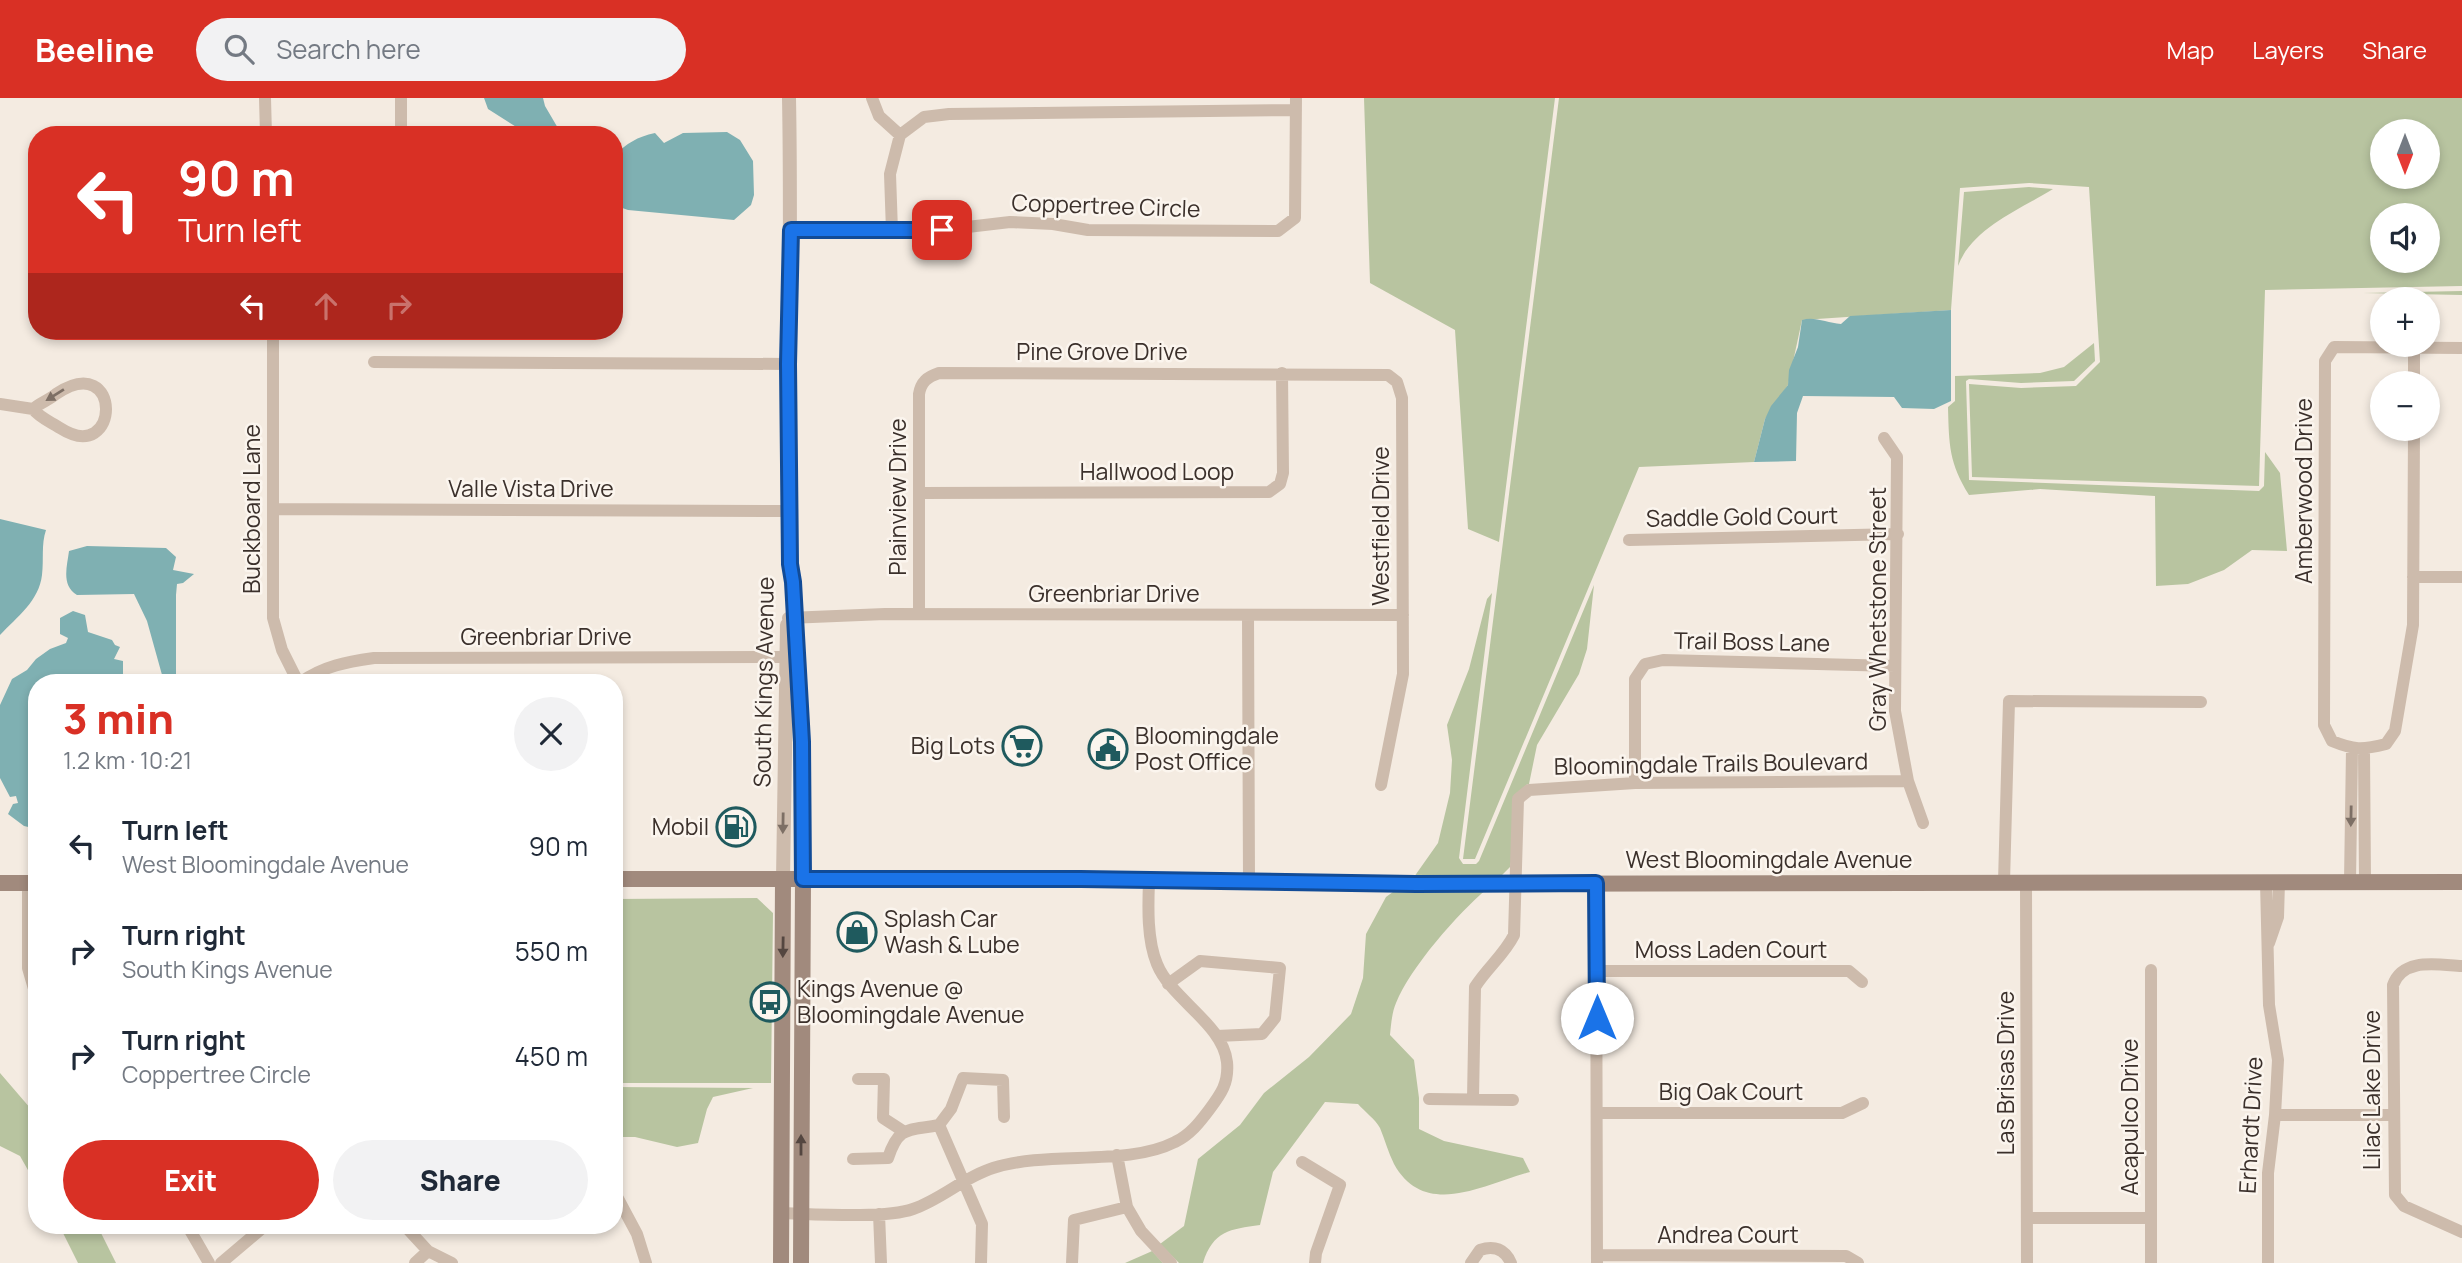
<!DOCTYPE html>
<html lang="en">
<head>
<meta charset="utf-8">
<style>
  :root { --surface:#fff; --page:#f2f2f3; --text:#1f2937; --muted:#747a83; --accent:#d93025 }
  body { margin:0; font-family:Manrope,sans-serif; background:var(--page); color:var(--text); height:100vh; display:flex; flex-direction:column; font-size:26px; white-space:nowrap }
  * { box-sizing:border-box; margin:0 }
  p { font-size:23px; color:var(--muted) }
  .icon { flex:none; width:38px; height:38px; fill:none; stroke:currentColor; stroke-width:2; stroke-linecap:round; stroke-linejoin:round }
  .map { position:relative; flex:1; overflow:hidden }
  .panel { position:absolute; left:28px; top:576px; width:595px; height:560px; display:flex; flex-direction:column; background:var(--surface); border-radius:28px; box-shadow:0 4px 10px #0003 }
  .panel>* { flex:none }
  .banner { position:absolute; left:28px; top:28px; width:595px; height:214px; border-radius:28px; box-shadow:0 4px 10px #0003; background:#d93025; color:#fff; overflow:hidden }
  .needle { width:46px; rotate:180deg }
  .fabs { position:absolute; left:2370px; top:21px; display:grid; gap:14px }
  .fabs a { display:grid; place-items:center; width:70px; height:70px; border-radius:50%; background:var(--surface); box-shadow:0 4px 10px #0003; font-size:35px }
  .pin { position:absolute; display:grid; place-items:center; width:60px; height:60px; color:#fff; margin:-30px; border-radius:14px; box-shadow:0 4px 10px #0006 }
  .me { position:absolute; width:77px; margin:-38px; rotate:0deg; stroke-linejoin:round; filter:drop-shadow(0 0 5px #0008) }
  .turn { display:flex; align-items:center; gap:24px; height:147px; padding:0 35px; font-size:32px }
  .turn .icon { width:91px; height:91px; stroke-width:2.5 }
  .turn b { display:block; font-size:49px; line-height:60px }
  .lanes { display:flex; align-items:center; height:66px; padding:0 35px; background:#0003; justify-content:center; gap:35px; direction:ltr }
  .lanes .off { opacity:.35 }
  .round { display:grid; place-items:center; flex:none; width:74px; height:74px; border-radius:37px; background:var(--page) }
  .head { display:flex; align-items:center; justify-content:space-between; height:119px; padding:0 35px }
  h1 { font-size:42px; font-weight:800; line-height:52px; color:var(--accent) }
  .action { display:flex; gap:14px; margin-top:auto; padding:14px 35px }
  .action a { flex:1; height:80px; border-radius:42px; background:var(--accent); color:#fff; font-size:28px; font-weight:800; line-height:80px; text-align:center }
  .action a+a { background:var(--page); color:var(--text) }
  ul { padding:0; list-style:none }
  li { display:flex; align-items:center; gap:21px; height:105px; padding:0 35px }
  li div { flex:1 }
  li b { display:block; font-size:26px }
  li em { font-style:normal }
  header { display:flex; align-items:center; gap:42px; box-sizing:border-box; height:98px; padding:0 35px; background:var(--accent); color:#fff }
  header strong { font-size:33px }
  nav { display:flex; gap:38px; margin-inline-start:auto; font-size:24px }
  .search { width:490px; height:63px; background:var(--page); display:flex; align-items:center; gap:18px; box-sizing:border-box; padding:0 24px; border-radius:38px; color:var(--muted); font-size:26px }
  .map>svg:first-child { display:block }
</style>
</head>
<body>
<header>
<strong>Beeline</strong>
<div class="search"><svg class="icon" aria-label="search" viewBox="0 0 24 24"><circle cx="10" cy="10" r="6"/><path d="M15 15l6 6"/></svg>Search here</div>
<nav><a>Map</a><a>Layers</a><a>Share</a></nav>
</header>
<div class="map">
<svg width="2462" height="1165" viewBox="0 0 2462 1165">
  <rect width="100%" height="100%" fill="#f4ebe1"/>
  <!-- green -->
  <path fill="#b8c4a0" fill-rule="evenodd" d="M1364 0H1555L1499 444 1468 431 1455 232 1370 185Z
    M1559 0H2462V188L2265 192 2259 388 1972 379 1969 286 2021 290 2076 288 2100 264 2089 89 2029 85 1960 90 1951 212 1802 222 1788 287 1765 321 1754 364 1639 369 1475 761H1463ZM2382 33H2427V79H2382ZM2382 117H2427V163H2382Z
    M2029 89 2053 91C2021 111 1972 130 1958 168L1964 94Z
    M2462 193V197L2363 195Z
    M2094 245 2095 263 2074 283 2021 285 1969 281 1966 283 1969 382 2259 393 2264 388 2265 354 2280 375 2287 453 2252 452 2224 472 2188 486 2156 488 2155 398 2040 391 1969 397C1949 365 1949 347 1948 309L1955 303V278L2040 275 2064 269Z
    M1594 487 1587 551 1579 576 1537 647 1529 686 1526 687 1510 769 1499 780 1414 779 1438 745 1450 695 1452 662 1447 627 1469 571 1487 501 1492 495 1459 760 1463 766H1476L1479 763Z
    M1397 791H1487C1458 815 1410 870 1396 905 1392 914 1391 927 1390 937L1414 962 1419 1000V1031L1444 1043 1523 1060 1530 1074C1485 1086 1425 1122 1394 1066 1388 1054 1385 1042 1380 1030 1375 1021 1365 1014 1358 1006L1325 1004 1273 1074 1260 1127C1230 1131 1213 1133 1203 1165H1179L1160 1146 1184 1128 1198 1061 1240 1027 1264 995 1309 959 1351 916 1363 880 1366 836 1386 799Z
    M757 800 773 815 771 985H614V801Z
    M0 975 37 1018V1088L20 1058 0 1048Z
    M614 989 753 990 713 999 707 1011 698 1045 677 1049 635 1039H614Z
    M59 1127H97L116 1165H78Z
    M1152 1153 1163 1165H1125L1150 1154Z"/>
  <!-- water -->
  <path fill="#7fb0b2" d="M484 0H543L545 8 562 37H529L488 11Z
    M727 34 740 42 753 63 754 97 751 107 734 122 628 112 614 107V58C627 45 637 39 655 35L664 45 683 35Z
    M1951 212V303L1934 311 1902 310 1894 299 1803 298 1797 315 1796 363 1754 364 1765 321 1771 308 1788 287 1789 272 1798 249 1802 222C1814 218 1827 225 1841 226L1850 218Z
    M0 421 46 432C41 447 44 461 42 477 39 503 17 519 0 537Z
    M87 448 166 450 176 459 173 472 194 476 183 485 177 486 176 497V584H164L147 523 134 496 77 497C61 487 67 469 69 453Z
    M73 513 85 517 88 534 112 542 115 547 120 549 114 561 123 563V576L120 579 122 584H37V731L24 728 8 716 13 706 18 705 16 698 10 699 0 680V607L12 581 27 572 36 561 50 551 66 545 68 540 60 536V520Z"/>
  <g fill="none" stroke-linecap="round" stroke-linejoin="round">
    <!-- minor -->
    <path stroke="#cdbbac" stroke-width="12" d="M265 0 266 37
      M872 0 879 18 900 37
      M401 37V0
      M900 37 924 19 949 16 1296 12
      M791 132H942L1010 124 1053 126 1088 132 1278 133 1295 120 1296 0
      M892 133 890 76 900 37
      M273 233V520L282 552 298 584
      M374 264 788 266
      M2414 285V250
      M0 306 33 311C40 320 51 324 60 330 121 369 123 251 56 296 49 302 40 305 33 311
      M2414 331 2413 527 2395 633 2386 646C2362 652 2354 652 2332 643L2324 627 2325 263 2334 249 2462 250
      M1884 340 1897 359 1895 613 1908 683 1923 725
      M920 395 1269 394 1280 386 1283 375 1282 275
      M273 411 789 413
      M1629 442 1898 436
      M2413 479H2462
      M919 516V296C921 284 927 279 939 275L1388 277 1397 284 1402 300 1403 576 1381 687
      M1248 517 1249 785
      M788 520 885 516 1403 517
      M301 584C324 568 346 564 374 560L796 559
      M2364 652 2365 784
      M1635 685V581L1645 566 1663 562 1895 568
      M2004 784 2009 603 2201 604
      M2026 784 2027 1165
      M2266 784 2269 907 2278 962 2275 1017 2268 1075V1165
      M2350 784 2352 651
      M28 785V870L37 901
      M1596 785 1597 1165
      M2269 845 2278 819 2279 784
      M2462 868C2438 867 2403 859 2393 887L2395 1097 2404 1108 2462 1134
      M2151 872V1165
      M1596 873H1849L1862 884
      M1168 886 1200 863 1280 870 1275 920 1262 936 1217 938
      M858 981H884L883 1020 903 1033
      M1429 1001 1513 1002
      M1473 1001 1475 889C1487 870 1504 857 1514 837L1518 701 1529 692 1635 685 1908 683
      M1597 1015H1842L1863 1005
      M2275 1017H2393
      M939 1027 982 1126 981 1165
      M939 1027 951 1011 963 980 1003 982 1004 1019
      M1117 1057 1127 1109 1141 1133 1171 1165
      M853 1061 888 1060C899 1027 908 1033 939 1027
      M1302 1064 1340 1087 1316 1155 1315 1165
      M614 1093 637 1136 646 1165
      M781 1115C814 1116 885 1121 913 1111 942 1101 964 1079 993 1070 1049 1052 1126 1069 1175 1044 1190 1037 1200 1024 1209 1012 1221 996 1229 985 1227 964 1223 926 1171 901 1157 866 1147 842 1148 809 1149 783
      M879 1116 881 1165
      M2027 1120H2151
      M187 1127 209 1165
      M404 1127 428 1153 452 1165
      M1597 1157 1846 1158 1858 1165
      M221 1165 266 1127
      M415 1165 428 1153
      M1072 1165 1074 1122 1127 1109
      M1471 1165 1480 1152C1494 1147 1505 1151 1511 1165"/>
    <!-- tertiary -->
    <path stroke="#cdbbac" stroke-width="14" d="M789 0C792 155 787 310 790 466L793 484 802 644 803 781
      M783 781 787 527"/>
    <!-- secondary -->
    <path stroke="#a18a7d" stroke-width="16" d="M614 781H1081L1416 786 2462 784
      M0 785H37
      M781 1165 783 781
      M801 1165 803 781"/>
  </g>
  <!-- one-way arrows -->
  <defs><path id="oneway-solid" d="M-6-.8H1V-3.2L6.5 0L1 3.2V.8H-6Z" transform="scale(1.75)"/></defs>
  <g fill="#7d6f65">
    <use href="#oneway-solid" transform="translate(55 297) rotate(148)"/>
    <use href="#oneway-solid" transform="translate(2351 718) rotate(91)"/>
    <use href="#oneway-solid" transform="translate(783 725) rotate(91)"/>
  </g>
  <g fill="#544640">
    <use href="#oneway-solid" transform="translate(783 849) rotate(91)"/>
    <use href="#oneway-solid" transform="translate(801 1047) rotate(-90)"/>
  </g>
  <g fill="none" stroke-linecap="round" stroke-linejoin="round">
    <!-- route casing -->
    <g stroke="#114b97" stroke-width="18">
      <path id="route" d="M942 132H791L788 266 790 466 793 484 802 644 803 781H1081L1416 786 1596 785 1597 920"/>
    </g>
    <!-- route -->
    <use href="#route" stroke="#1a73e8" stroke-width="12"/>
  </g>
  <!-- icons -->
  <defs>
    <g id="supermarket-ring" transform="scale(2.0125)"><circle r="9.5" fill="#fbf5ee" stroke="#1f5a5e" stroke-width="1.5"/><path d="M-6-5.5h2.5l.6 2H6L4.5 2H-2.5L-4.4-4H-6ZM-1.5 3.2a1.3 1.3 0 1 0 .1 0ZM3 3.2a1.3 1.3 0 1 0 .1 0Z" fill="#1f5a5e"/></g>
    <g id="civic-ring" transform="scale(2.0125)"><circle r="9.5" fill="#fbf5ee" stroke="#1f5a5e" stroke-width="1.5"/><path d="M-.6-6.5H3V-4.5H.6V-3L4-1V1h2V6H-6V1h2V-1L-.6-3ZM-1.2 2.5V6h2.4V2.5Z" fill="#1f5a5e"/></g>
    <g id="fuel-ring" transform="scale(2.0125)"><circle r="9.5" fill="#fbf5ee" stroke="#1f5a5e" stroke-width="1.5"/><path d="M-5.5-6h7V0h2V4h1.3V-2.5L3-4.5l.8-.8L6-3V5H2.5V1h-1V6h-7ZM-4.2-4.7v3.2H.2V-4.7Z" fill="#1f5a5e"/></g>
    <g id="shop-ring" transform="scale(2.0125)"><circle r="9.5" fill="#fbf5ee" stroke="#1f5a5e" stroke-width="1.5"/><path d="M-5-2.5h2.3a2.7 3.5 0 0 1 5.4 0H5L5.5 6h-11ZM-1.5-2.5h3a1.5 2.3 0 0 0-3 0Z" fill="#1f5a5e"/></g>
    <g id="bus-ring" transform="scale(2.0125)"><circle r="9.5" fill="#fbf5ee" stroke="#1f5a5e" stroke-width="1.5"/><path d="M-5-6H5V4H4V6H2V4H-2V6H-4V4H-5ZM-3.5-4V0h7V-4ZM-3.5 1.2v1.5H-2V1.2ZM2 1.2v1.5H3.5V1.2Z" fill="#1f5a5e"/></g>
  </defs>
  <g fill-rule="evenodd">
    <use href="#supermarket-ring" x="1022" y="648"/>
    <use href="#civic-ring" x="1108" y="651"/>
    <use href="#fuel-ring" x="736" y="729"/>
    <use href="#shop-ring" x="857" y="834"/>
    <use href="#bus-ring" x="770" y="904"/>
  </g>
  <g text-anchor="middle" stroke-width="5" stroke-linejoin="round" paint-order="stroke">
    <!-- street labels -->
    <g font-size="23" fill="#3b302b" stroke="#fbf5ee">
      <text transform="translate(1106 108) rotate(2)" y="8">Coppertree Circle</text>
      <text x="1102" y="262">Pine Grove Drive</text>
      <text x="1157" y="382">Hallwood Loop</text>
      <text x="531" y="399">Valle Vista Drive</text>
      <text transform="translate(2304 393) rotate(-90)" y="8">Amberwood Drive</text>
      <text transform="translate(898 399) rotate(-90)" y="8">Plainview Drive</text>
      <text transform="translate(252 411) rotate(-90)" y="8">Buckboard Lane</text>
      <text transform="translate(1742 419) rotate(-1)" y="8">Saddle Gold Court</text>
      <text transform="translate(1381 428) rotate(-90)" y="8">Westfield Drive</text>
      <text x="1114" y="504">Greenbriar Drive</text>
      <text transform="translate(1878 511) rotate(-90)" y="8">Gray Whetstone Street</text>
      <text x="546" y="547">Greenbriar Drive</text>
      <text transform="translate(1752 544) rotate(1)" y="8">Trail Boss Lane</text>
      <text transform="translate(764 584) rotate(-89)" y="8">South Kings Avenue</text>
      <text transform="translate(1711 666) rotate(-1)" y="8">Bloomingdale Trails Boulevard</text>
      <text x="1769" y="770">West Bloomingdale Avenue</text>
      <text x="1731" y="860">Moss Laden Court</text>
      <text transform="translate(2006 975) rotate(-90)" y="8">Las Brisas Drive</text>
      <text transform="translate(2372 992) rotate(-90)" y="8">Lilac Lake Drive</text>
      <text x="1731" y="1002">Big Oak Court</text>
      <text transform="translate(2130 1019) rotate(-90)" y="8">Acapulco Drive</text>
      <text transform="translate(2251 1027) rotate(-87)" y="8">Erhardt Drive</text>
      <text x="1728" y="1145">Andrea Court</text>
    </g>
    <!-- poi labels -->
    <g font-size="23" fill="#3b302b" stroke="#fbf5ee" text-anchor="start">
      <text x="1135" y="646">Bloomingdale<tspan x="1135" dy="26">Post Office</tspan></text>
      <text x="995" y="656" text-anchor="end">Big Lots</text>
      <text x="709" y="737" text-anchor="end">Mobil</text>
      <text x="884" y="829">Splash Car<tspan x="884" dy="26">Wash &amp; Lube</tspan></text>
      <text x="797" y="899">Kings Avenue @<tspan x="797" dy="26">Bloomingdale Avenue</tspan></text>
    </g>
  </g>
</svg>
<div class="fabs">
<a><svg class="needle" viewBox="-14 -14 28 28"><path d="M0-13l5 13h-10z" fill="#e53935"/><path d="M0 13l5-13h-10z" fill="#747a83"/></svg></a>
<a><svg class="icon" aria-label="sound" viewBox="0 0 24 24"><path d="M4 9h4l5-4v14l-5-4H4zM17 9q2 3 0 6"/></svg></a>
<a>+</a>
<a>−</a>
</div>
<div class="pin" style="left:942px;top:132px;background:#d93025"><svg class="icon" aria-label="arrive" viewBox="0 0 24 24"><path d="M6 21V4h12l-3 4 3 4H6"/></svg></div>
<svg class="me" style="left:1597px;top:920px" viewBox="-20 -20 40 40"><circle r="19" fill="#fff"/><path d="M0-13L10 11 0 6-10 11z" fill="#1a73e8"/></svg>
<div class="banner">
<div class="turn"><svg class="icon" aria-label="left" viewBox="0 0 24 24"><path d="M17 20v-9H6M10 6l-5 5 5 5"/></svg><div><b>90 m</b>Turn left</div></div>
<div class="lanes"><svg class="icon" aria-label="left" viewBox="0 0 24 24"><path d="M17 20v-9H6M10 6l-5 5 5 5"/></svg><svg class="icon off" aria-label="ahead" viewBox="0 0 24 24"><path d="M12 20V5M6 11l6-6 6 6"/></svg><svg class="icon off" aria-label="right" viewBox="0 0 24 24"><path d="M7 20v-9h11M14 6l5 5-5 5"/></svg></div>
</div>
<section class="panel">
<div class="head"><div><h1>3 min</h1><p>1.2 km · 10:21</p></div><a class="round"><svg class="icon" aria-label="close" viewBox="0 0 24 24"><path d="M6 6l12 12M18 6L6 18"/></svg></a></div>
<ul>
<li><svg class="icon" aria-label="left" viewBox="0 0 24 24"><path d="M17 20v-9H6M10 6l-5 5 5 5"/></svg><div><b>Turn left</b><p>West Bloomingdale Avenue</p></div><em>90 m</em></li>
<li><svg class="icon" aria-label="right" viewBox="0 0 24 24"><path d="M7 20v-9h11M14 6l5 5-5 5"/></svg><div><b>Turn right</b><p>South Kings Avenue</p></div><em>550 m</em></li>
<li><svg class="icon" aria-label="right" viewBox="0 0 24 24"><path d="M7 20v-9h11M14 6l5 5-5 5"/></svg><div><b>Turn right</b><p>Coppertree Circle</p></div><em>450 m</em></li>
</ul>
<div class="action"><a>Exit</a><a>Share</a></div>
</section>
</div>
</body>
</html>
